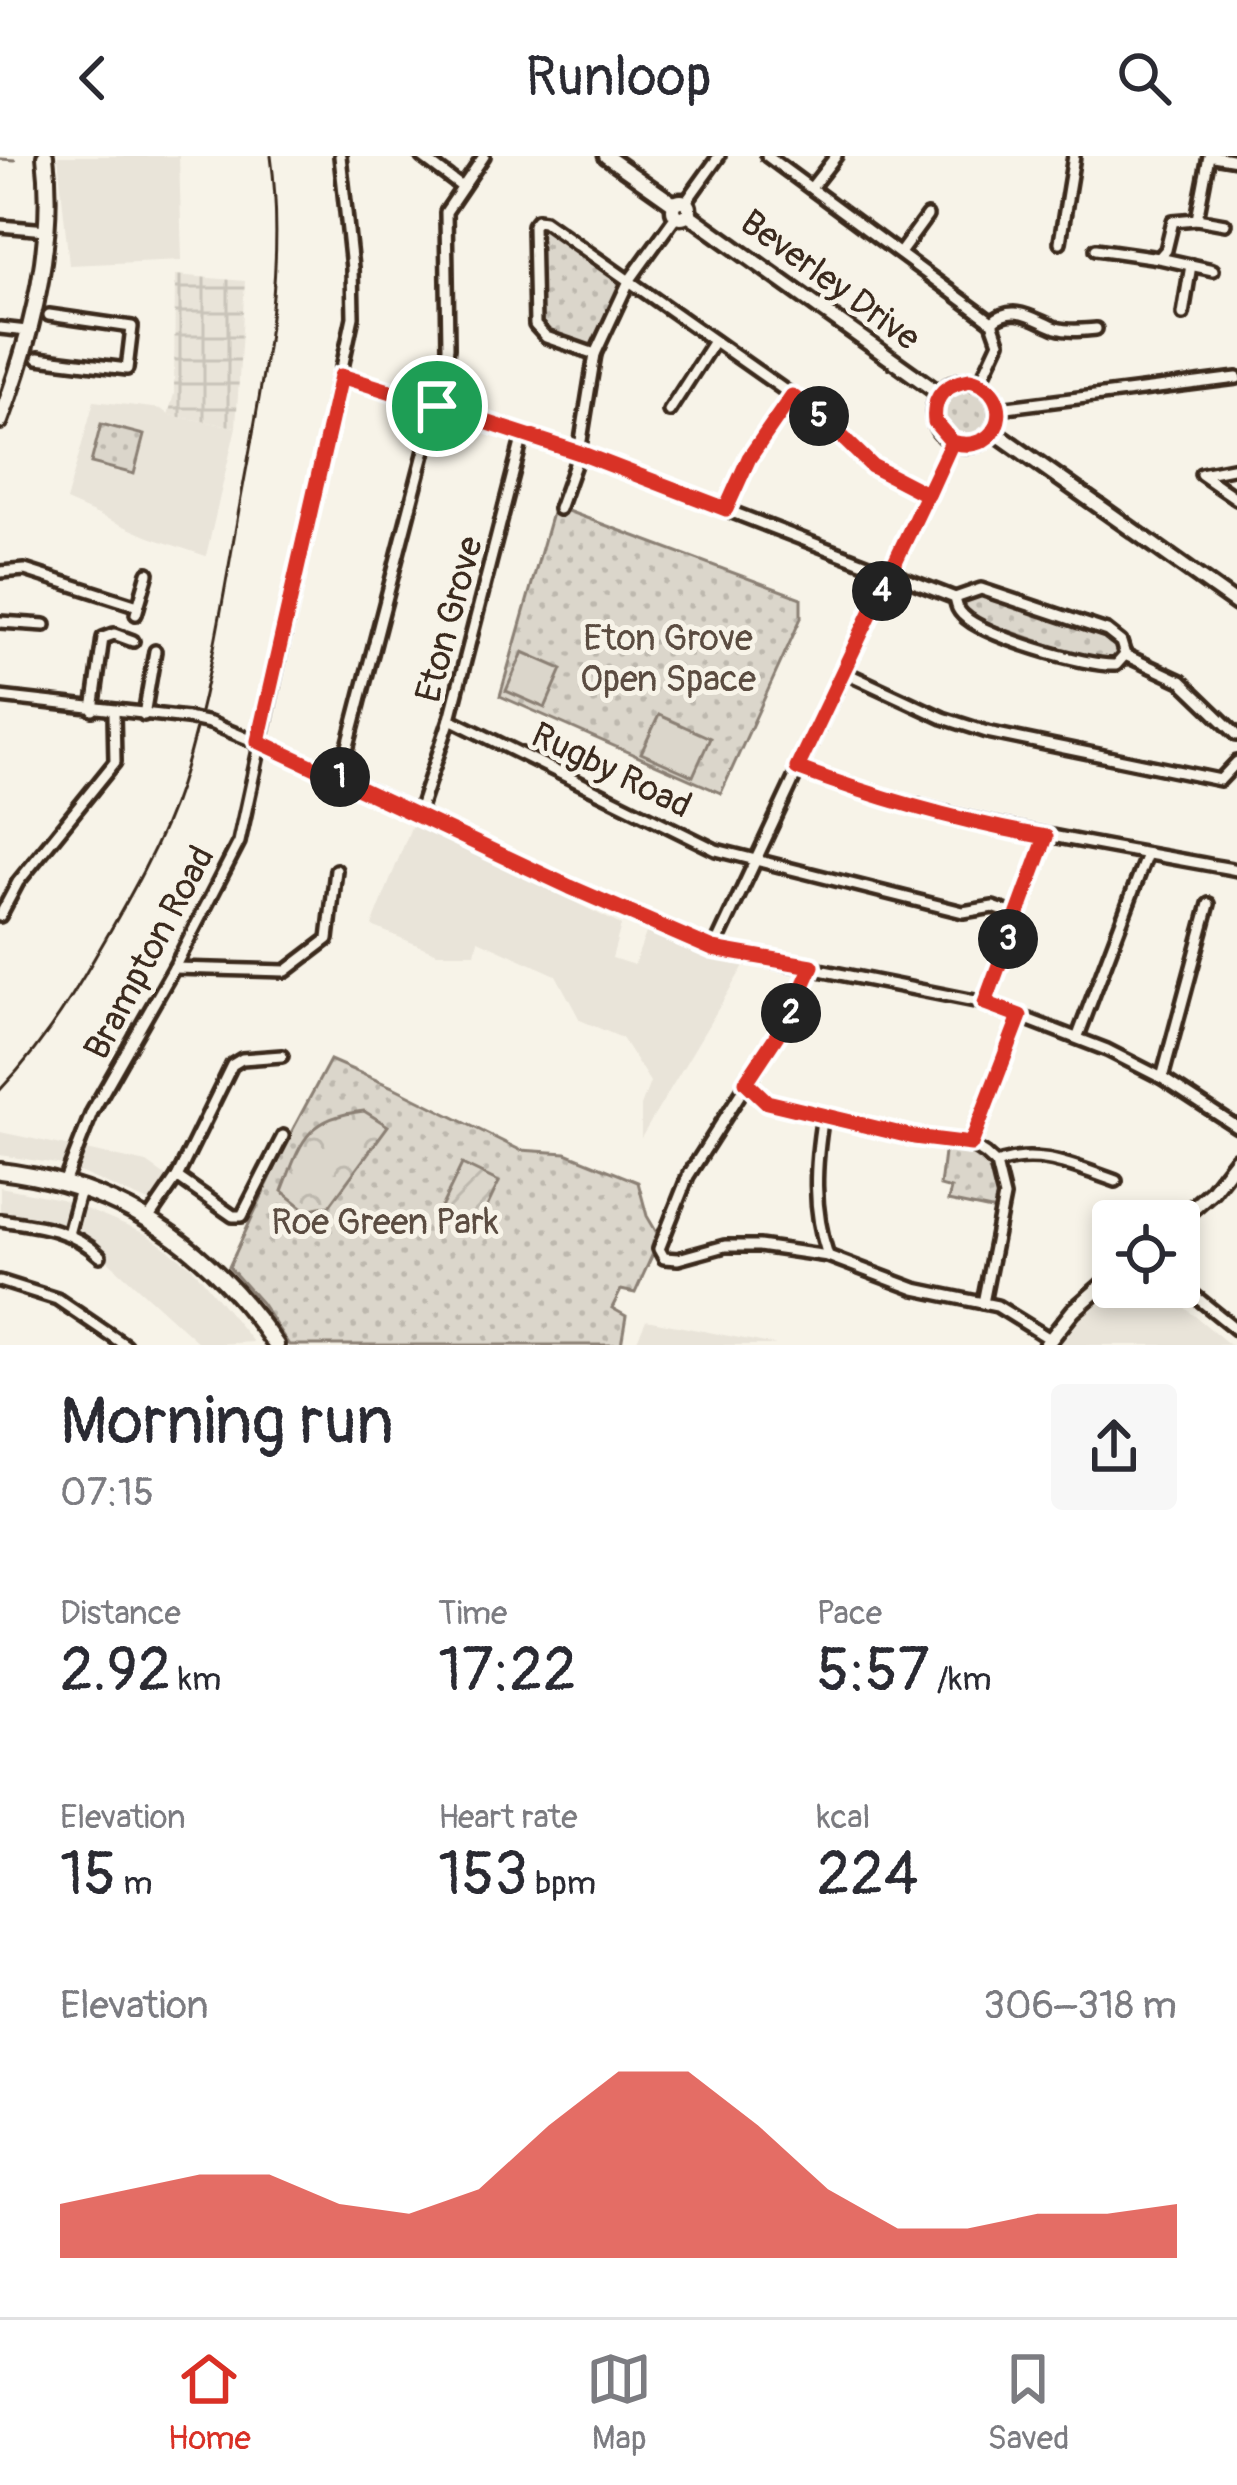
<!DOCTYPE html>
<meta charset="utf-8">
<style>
body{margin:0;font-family:Pangolin,sans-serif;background:#f7f7f7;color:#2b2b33;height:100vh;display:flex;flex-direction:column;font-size:45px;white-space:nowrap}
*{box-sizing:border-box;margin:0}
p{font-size:39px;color:#7c7c81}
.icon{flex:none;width:66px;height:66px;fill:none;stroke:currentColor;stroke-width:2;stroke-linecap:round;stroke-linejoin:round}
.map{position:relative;height:1189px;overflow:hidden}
.side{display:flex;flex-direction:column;background:#fff;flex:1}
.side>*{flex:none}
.fabs{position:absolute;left:1092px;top:1044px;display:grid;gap:24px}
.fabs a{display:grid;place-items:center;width:108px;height:108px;border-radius:12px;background:#fff;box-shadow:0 6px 18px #0003;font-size:60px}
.pin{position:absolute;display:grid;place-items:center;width:102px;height:102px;color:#fff;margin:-51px;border:6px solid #fff;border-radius:50%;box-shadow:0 3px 12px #0007}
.km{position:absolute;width:60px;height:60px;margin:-30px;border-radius:50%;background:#222;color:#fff;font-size:33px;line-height:60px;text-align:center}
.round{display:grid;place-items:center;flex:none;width:126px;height:126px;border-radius:12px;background:#f7f7f7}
.head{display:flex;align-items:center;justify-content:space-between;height:204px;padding:0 60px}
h1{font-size:66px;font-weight:600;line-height:90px}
.stats{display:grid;grid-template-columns:repeat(3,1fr);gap:18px;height:204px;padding:12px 60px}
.stats div{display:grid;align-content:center}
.stats b{font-size:60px;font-weight:600}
.stats small{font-size:33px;font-weight:400}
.stats p{font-size:33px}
.chart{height:336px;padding:24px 60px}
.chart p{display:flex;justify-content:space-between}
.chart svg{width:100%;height:216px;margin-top:12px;fill:#d93025;opacity:.7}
header{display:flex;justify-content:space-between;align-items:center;height:156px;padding:0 60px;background:#fff;font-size:54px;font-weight:600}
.tab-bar{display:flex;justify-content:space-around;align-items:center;height:168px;border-top:3px solid #e1e1e2;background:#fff;font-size:33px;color:#7c7c81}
.tab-bar a{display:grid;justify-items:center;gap:6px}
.tab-bar .current{color:#d93025}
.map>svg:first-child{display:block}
.built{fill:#e9e4d9}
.industrial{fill:url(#industrial-grid)}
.grass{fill:url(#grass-dots);stroke:#8b8074;stroke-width:3}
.forest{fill:url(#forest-crowns);stroke:#8b8074;stroke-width:3}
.garden{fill:url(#garden-furrows);stroke:#8b8074;stroke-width:3}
.pitch{fill:#dbd6cb;stroke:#8b8074;stroke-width:3}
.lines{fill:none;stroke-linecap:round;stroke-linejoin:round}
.stream{stroke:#84786c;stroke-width:3}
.street-casing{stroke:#3b2a1e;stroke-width:18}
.secondary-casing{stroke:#3b2a1e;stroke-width:21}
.primary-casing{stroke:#3b2a1e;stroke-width:22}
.street{stroke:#f7f3e8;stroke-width:9}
.secondary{stroke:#f7f3e8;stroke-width:12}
.primary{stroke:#f7f3e8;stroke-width:14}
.rail{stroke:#3b2a1e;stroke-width:3}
.street-bridge-casing{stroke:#3b2a1e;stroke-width:18;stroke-linecap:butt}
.street-bridge{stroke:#f7f3e8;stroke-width:9}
.route-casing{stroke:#fff;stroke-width:24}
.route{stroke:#d93025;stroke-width:15}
.labels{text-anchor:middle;stroke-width:10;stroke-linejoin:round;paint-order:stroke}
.street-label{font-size:36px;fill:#3b2a1e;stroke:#f7f3e8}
.park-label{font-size:36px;fill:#5b4c41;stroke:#f7f3e8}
</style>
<header><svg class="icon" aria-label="back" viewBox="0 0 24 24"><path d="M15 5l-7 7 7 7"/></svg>Runloop<svg class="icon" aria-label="search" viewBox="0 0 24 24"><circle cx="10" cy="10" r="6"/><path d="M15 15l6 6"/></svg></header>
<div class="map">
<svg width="1237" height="1189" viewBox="0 0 1237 1189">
<defs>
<pattern id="industrial-grid" width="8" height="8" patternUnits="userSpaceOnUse" patternTransform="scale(3)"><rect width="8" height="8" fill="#e9e4d9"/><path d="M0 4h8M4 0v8" fill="none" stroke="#c9c4ba"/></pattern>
<pattern id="grass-dots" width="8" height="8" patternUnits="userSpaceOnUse" patternTransform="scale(3)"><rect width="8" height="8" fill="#dbd6cb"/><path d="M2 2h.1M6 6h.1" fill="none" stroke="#bdb8ae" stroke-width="1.8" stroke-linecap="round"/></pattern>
<pattern id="forest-crowns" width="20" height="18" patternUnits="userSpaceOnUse" patternTransform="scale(3)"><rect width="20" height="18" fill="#dbd6cb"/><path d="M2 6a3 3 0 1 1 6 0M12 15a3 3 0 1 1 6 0" fill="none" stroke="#bdb8ae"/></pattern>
<pattern id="garden-furrows" width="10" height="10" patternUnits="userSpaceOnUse" patternTransform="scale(3)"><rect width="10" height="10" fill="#dbd6cb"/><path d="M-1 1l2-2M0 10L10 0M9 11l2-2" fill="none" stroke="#bdb8ae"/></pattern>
</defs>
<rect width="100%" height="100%" fill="#f7f3e8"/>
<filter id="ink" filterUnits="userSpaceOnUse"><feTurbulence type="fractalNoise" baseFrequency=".00833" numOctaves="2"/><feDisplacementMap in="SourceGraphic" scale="24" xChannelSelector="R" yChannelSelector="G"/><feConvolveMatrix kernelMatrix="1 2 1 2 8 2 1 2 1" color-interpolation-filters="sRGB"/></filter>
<g filter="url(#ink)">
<!-- built -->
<g class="built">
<polygon points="58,0 179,0 182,104 69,109"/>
<polygon points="94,245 161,253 169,259 236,271 206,400 149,381 66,345"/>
<polygon points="413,666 621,769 612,802 634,809 646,777 745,808 641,982 641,950 650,926 622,882 580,864 556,819 478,784 475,797 437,797 372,770"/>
<polygon points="0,976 147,1007 170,1023 153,1048 63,1009 0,999"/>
<polygon points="0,1031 61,1043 146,1078 192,1111 253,1186 201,1189 94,1092 63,1077 0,1062"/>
<polygon points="1126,1131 1160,1131 1230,1189 1055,1189 1089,1154"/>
<polygon points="646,1164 776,1189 635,1189"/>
</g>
<!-- industrial -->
<polygon class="industrial" points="175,119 245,125 236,271 168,259 174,238"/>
<!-- grass -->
<g class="grass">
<polygon points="543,68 623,128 590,193 548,179 539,170 536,75"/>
<circle cx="967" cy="255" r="27"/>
<polygon points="101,268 144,279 134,318 91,307"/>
<polygon points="554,350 801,442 801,462 721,637 500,540"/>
<polygon points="982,436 1106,478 1116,485 1118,499 1107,506 1089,503 970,461 964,454 965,442"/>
<polygon points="330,904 395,932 520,994 566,997 638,1026 647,1060 660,1082 635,1137 621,1134 612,1152 626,1160 621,1189 289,1189 261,1147 229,1111 293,973"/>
<path d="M945,989c37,4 60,27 51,66l-48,-10 3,-12 -11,-3z"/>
</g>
<!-- forest -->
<path class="forest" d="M364,955l24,15 -58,79 -24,5 -24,-19c19,-49 24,-74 82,-80z"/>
<!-- garden -->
<polygon class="garden" points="462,1008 499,1026 476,1074 439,1056"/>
<!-- pitch -->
<g class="pitch">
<polygon points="523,496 562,513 545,552 506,535"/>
<polygon points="659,559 710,582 693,620 641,597"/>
</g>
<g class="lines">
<!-- stream -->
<polyline class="stream" points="0,3 15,4"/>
<!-- street casing -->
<g class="street-casing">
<g id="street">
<polyline points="767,0 992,166 999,186 980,227"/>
<polyline points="1213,0 1237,4"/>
<polyline points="422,1 462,31"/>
<polyline points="811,32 836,0"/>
<polyline points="686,46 719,0"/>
<polyline points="1197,63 1225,68"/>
<polyline points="0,70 47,74"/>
<polyline points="1060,86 1074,0"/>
<polyline points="1096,93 1159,102 1166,94 1173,65 1197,63 1209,0"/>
<polyline points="900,97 927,60"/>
<polyline points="1159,102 1213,114"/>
<polyline points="1183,158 1191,109"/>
<path d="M992,166c22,-19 41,-3 64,6 13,4 27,2 40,1"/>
<polyline points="0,172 27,175"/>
<polyline points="595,198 546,181 535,169 533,69 537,64 544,65 814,255 872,310 928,339"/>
<polyline points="38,202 127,213 132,171 49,159"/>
<path d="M341,220l238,77 376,145c2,8 2,11 8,17 20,21 124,52 153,50l9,-10"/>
<polyline points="999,252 1237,222"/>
<polyline points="669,255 714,185"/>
<polyline points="1237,311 1201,318 1237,343"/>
<polyline points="559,353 579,297 595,198 629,125 676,60"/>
<polyline points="726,353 749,302 792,240"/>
<polyline points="0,416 25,414 138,450"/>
<polyline points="955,442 981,433 1107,475 1121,486 1125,499 1181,525 1237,579"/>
<polyline points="136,458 148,417"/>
<polyline points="0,466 45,469"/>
<polyline points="844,516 943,562 987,576 1220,624 1237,606"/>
<polyline points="0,541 187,562"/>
<polyline points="93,554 103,482 114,478 133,485"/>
<polyline points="144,559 155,495"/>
<polyline points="450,563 716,694 963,756 993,751 1016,759"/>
<polyline points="210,567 340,621 570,731 714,793 985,847 1107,894 1162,922 1237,971"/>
<path d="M798,612c142,54 291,74 439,102"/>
<polyline points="340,621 444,221 448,191 446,56 484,0"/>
<polyline points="418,658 450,563 523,279"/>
<polyline points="0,760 18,726 115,606 114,556"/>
<polyline points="714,793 952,286"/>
<polyline points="812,810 789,861 688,1020 659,1093 664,1102 678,1103 725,1090 759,1090 828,1100 915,1133 997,1150 1050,1183"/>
<polyline points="174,812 286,815 328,783 336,714"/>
<polyline points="985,847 1046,681"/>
<polyline points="1078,880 1147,698"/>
<polyline points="1162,922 1209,748"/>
<polyline points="746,926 767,947 913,981 966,986 985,998 996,1008 1004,1041 983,1147"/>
<path d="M823,959c-8,49 -11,93 5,141"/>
<polyline points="972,989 1020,860"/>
<path d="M996,1008c42,-16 79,3 120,17"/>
<polyline points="177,1021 233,1060 242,1060 283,980"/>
<polyline points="64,1027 92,956 174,812 239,686 353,161 352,112 340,0"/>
<polyline points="149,1062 177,1021 232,909 242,903 282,900"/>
<path d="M0,1064c37,5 73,9 100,36"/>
<polyline points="68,1078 80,1033"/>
<polyline points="0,1125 57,1143 125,1189"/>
<polyline points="1179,1127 1237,1174"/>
</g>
</g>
<!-- secondary casing -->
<g class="secondary-casing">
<g id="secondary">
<polyline points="606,0 674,48"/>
<circle cx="681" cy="53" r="8"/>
<polyline points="688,58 940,238"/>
<circle cx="966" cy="257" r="32"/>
<polyline points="993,275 1237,448"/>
<polyline points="1178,1065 1212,1035 1237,1003"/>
<polyline points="1046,1189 1073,1155 1113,1120"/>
</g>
</g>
<!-- primary casing -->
<g class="primary-casing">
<g id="primary">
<path d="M0,265c31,-82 56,-178 45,-265"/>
<path d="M0,1015c119,14 210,76 276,174"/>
</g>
</g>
<!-- street -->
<use href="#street" class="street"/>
<!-- secondary -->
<use href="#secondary" class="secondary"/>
<!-- primary -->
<use href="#primary" class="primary"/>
<!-- rail -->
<path class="rail" d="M0,934c38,-40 68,-85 95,-133 32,-55 65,-111 85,-172 31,-98 45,-202 64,-303 20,-108 42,-216 27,-326"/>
<!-- street-bridge casing -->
<g class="street-bridge-casing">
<polyline id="street-bridge" points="187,562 210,567"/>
</g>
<!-- street-bridge -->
<use href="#street-bridge" class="street-bridge"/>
</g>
</g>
<g class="lines" filter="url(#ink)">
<!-- route casing -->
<g class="route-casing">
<path id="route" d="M437,250l-96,-30 -83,365 312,146 143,62 99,17 -23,51 -43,65 21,20 147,35 57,7 49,-128 -35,-13 61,-166c-84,-15 -169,-39 -249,-69l155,-326 -17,-20c-3,-26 10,-38 35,-42 47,11 33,77 -18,62l-24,53 -56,-29 -37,-36 -43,-34 -43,62 -23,51 -146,-56 -143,-47"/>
</g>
<!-- route -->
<use href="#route" class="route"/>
</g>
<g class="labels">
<!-- street labels -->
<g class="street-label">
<text transform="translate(831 123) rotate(36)" y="13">Beverley Drive</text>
<text transform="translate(448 463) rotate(-75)" y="13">Eton Grove</text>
<text transform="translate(612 613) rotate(26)" y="13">Rugby Road</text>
<text transform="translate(148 796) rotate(-62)" y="13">Brampton Road</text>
</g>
<!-- park labels -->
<g class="park-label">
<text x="668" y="494">Eton Grove<tspan x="668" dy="41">Open Space</tspan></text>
<text x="385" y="1078">Roe Green Park</text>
</g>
</g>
</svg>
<div class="fabs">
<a><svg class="icon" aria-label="locate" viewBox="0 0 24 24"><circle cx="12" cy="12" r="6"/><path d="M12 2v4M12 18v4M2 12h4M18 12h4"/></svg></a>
</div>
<div class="pin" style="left:437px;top:250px;background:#1e9e55"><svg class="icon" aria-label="arrive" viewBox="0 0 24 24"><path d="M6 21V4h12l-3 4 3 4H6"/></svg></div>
<b class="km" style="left:340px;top:621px">1</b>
<b class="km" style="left:791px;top:857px">2</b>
<b class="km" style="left:1008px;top:783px">3</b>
<b class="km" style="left:882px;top:435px">4</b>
<b class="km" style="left:819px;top:260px">5</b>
</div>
<section class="side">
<div class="head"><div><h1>Morning run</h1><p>07:15</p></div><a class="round"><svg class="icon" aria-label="share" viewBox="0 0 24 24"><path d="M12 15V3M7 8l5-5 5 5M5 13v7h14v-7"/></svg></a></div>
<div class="stats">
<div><p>Distance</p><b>2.92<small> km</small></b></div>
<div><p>Time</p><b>17:22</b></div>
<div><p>Pace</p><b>5:57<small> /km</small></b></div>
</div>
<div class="stats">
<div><p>Elevation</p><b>15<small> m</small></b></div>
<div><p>Heart rate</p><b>153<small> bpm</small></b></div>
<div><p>kcal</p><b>224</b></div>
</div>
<div class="chart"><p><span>Elevation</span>306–318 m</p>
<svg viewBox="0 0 160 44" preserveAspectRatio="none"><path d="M0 44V33L10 30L20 27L30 27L40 33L50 35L60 30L70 17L80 6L90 6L100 17L110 30L120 38L130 38L140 35L150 35L160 33V44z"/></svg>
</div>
</section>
<nav class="tab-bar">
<a class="current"><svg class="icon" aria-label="home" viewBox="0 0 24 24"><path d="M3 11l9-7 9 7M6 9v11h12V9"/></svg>Home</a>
<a><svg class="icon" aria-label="map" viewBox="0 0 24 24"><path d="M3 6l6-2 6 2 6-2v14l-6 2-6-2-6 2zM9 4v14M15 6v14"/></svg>Map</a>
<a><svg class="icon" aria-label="saved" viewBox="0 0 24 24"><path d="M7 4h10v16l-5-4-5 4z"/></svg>Saved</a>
</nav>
